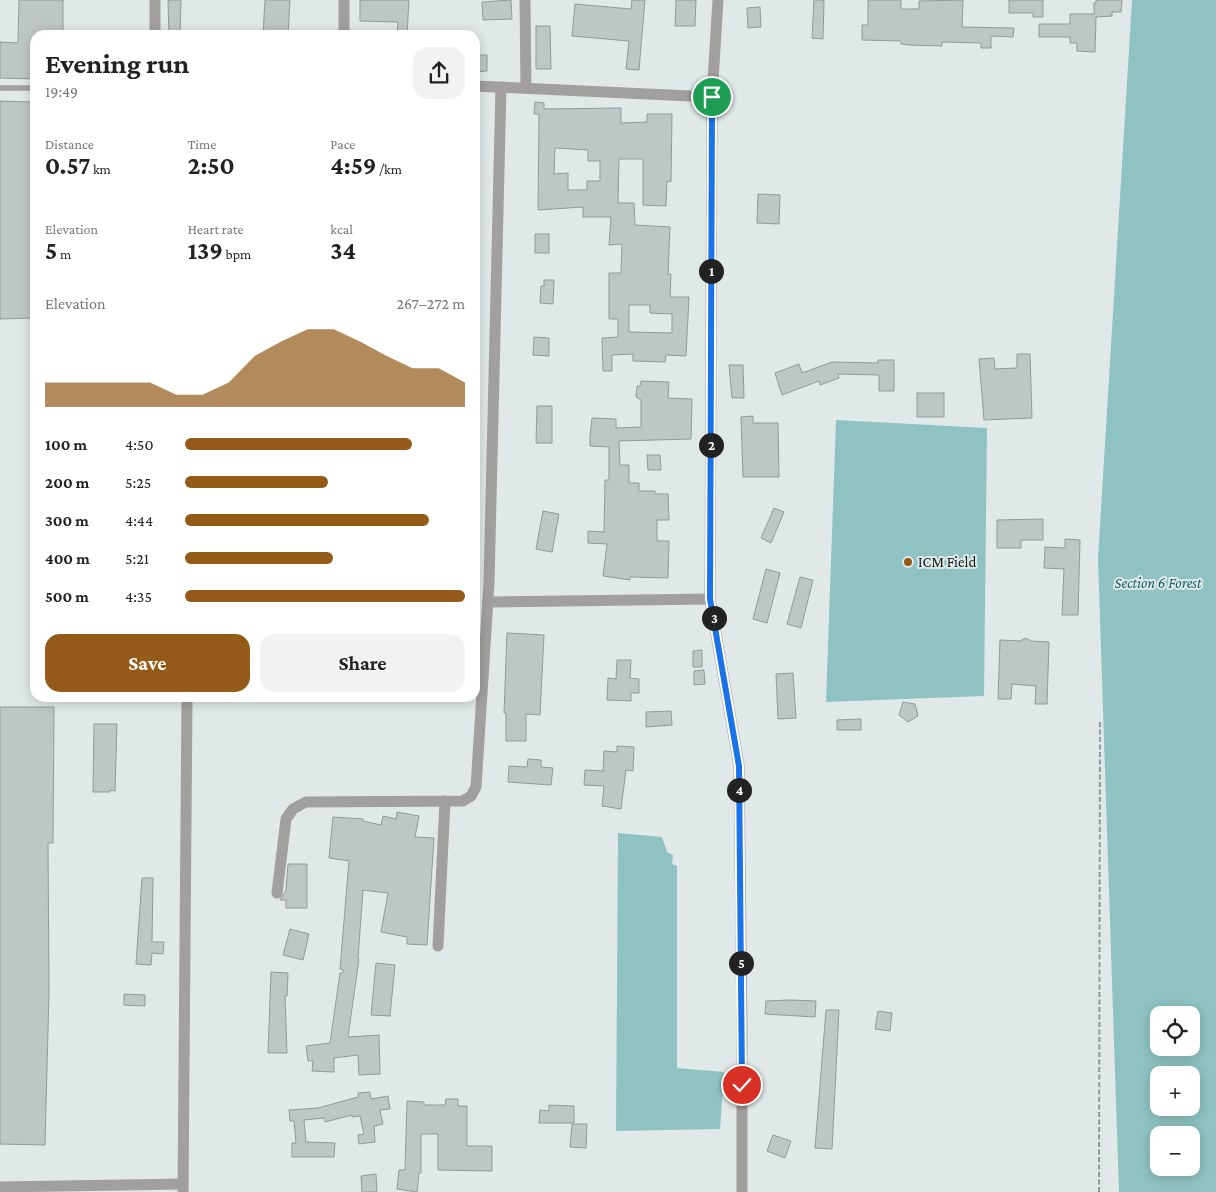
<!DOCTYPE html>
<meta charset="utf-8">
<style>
body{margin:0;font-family:"Crimson Pro",serif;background:#f2f2f2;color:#222;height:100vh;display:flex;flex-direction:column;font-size:19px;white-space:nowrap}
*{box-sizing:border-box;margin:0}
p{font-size:16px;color:#767676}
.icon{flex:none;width:28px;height:28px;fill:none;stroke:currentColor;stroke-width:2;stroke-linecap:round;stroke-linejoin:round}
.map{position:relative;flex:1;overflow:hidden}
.side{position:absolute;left:30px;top:30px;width:450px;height:672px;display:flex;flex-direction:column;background:#fff;border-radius:15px;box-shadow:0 2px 12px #0003}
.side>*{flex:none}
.controls{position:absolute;left:1150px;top:1006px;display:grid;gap:10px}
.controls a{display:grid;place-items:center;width:50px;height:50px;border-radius:10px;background:#fff;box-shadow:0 2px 12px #0003;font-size:25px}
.pin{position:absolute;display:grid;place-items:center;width:42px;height:42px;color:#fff;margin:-21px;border:2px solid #fff;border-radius:50%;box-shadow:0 1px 5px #0007}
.km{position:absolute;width:25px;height:25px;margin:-12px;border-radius:50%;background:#222;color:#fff;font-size:14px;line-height:25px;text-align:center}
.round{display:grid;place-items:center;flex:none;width:52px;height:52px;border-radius:15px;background:#f2f2f2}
.head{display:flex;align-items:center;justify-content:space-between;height:85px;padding:0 15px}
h1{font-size:28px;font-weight:700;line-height:38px}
.stats{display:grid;grid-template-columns:repeat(3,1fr);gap:8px;height:85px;padding:5px 15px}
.stats div{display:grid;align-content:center}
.stats b{font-size:25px;font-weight:700}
.stats small{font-size:14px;font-weight:400}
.stats p{font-size:14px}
.chart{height:140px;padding:10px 15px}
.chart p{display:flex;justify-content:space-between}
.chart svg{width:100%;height:90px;margin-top:5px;fill:#945a17;opacity:.7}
.cta{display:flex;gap:10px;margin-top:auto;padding:10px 15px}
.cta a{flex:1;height:58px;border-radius:15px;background:#945a17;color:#fff;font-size:20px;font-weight:700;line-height:58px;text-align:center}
.cta a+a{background:#f2f2f2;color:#222}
ul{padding:0 15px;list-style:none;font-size:16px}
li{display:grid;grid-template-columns:80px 60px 1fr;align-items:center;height:38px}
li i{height:12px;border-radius:6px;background:#945a17}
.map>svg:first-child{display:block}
.green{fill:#8fc3c3;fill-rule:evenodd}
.building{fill:#bfc7c6;stroke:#929999;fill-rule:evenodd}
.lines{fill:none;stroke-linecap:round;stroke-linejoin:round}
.path{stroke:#929898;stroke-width:2;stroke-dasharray:5 2.5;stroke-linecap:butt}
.lane{stroke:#a2a09e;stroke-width:5.5}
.street{stroke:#a2a09e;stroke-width:11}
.route-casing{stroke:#fff;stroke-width:10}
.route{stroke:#1a73e8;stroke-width:6}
.poi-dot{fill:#945a17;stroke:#e0e8e8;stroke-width:2}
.labels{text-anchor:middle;stroke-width:4;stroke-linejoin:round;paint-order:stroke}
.poi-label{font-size:15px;fill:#151818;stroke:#e0e8e8;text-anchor:start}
.park-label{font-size:15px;font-style:italic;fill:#156363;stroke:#e0e8e8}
</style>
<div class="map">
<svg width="1216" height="1192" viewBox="0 0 1216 1192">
<rect width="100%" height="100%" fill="#e0e8e8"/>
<!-- green -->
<g class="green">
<path d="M1132,0h84v1192h-97l-21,-633zM1159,1015h32v33h-32zM1159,1075h32v33h-32zM1159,1135h32v33h-32z"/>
<polygon points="836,420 987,428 984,696 826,702"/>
<polygon points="618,833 662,837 667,852 673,855 672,864 677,866 677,1068 724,1072 720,1129 616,1131"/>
</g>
<!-- building -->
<g class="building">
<polygon points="19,0 63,0 63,35 35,35 35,79 0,78 0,42 18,43"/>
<polygon points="168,0 181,0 180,35 169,35"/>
<polygon points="265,0 290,0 288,35 263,35"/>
<polygon points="360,0 409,0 407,35 397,35 398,22 360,21"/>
<polygon points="511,0 512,19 483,20 482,2"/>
<polygon points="632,0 645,0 639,70 626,69 629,41 572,36 575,4 631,9"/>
<polygon points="676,0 696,0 695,26 675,26"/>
<polygon points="814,0 824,0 823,39 812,38"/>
<polygon points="868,0 901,0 901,9 919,9 919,1 963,0 962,27 1014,28 1013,37 991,36 991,48 981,48 981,43 942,42 942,46 909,45 901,44 901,41 862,40 862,25 868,25"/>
<polygon points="1009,0 1043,0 1043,17 1033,17 1033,13 1009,13"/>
<polygon points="1096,0 1122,0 1121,12 1112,12 1112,16 1096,17 1095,52 1077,51 1077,43 1070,43 1070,37 1039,37 1039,24 1070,24 1070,14 1094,14 1094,3 1096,3"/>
<polygon points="760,7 761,27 748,28 747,8"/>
<polygon points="536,26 550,26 551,69 536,69"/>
<polygon points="475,55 487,55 487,71 475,72"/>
<polygon points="0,101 35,102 35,318 0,319"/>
<path d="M535,102l9,1v6l77,-1v15l26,-1v-8h25l-1,68 -4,-1 -1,25 -23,-1v-46h-24l-1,44h16l1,22 35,2 -2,47h3l-1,23h19l-3,59 -20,-1 -1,7 -32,-1v-7l-21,1v16h-9l-1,-33 16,-1v-18h-9v-46h12l1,-29 -13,1 2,-28h-28v-10l-45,3 1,-96h-5zM555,148l33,2v11h12v20h-13v9h-19v-17l-14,1zM629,305h21v8l22,1v19l-43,-1z"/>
<polygon points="758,194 780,195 779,224 757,223"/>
<rect x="535" y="234" width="14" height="19"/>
<polygon points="544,280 554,280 553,304 540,303 541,286 544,286"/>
<polygon points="534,337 549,338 549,356 533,355"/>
<polygon points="1017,354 1030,354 1032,418 984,420 979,359 994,358 995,369 1017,368"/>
<polygon points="878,360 894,360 894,391 879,391 879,375 838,374 839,378 820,385 819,381 782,395 775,373 799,364 802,373 832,362 878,363"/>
<polygon points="729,365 743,365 744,398 732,398"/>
<polygon points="641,381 669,382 668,398 692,399 691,439 619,441 620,465 629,465 629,483 639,483 639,491 655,491 655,494 668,494 669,520 657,520 657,541 669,541 668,578 630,577 630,580 603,576 607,544 588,543 588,531 604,532 605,480 609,480 609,447 590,446 590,436 592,418 616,419 616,428 641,427 641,400 636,397 637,386 640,386"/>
<rect x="917" y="393" width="27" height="24"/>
<polygon points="537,406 552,406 552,443 536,443"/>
<polygon points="753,416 753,423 778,423 779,477 743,477 741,417"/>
<polygon points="647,455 660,455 661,470 648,470"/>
<polygon points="774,508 784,512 771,543 761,538"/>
<polygon points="543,511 559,514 552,552 536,549"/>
<polygon points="1043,519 1043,540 1021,540 1021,548 997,548 997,520"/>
<polygon points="1065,539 1080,540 1078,615 1062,615 1064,569 1044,568 1045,547 1065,548"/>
<polygon points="766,569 780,573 767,623 753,619"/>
<polygon points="800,577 813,580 801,628 787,624"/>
<polygon points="507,633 544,635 540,715 526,714 526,741 506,741 506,713 504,713"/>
<polygon points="1026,638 1031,641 1049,642 1047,704 1035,704 1036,686 1012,684 1011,699 998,699 1000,640 1020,641"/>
<polygon points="702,650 702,667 693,667 693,651"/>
<polygon points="617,660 631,660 630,678 639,679 639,693 631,693 631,701 607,700 608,678 616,679"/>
<polygon points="704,670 705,684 694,685 694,671"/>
<polygon points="793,673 796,718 778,719 776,674"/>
<polygon points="903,702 915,704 918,716 908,722 899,715"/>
<polygon points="0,707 54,707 53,843 48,843 49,992 45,1145 0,1144"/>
<polygon points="671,711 672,725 646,727 646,712"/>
<polygon points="861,719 861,730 837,730 837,720"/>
<polygon points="94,724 117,724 115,791 110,790 110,792 93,792"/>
<polygon points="617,746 634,747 633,771 626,770 621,809 602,806 604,786 584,785 585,770 603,771 604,751 617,752"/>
<polygon points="528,759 541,760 541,767 553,768 551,785 508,782 509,766 527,767"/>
<polygon points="397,812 419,816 415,837 434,838 427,945 407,944 407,937 381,932 388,893 363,890 358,958 359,959 348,1037 379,1035 380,1074 359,1075 358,1055 334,1058 334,1072 312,1071 313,1061 308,1061 306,1046 330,1043 340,973 343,973 343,970 340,969 349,861 329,858 333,817 363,819 363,821 381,825 383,816 396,819"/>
<polygon points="288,864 307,864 307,908 286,908 286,900 280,900 286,890"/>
<polygon points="142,878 153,878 152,942 164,942 163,954 152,953 151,965 136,964"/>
<polygon points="290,929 309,934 303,960 283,955"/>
<polygon points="376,963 395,965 390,1016 371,1015"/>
<polygon points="271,972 288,973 287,996 285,996 287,1053 268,1053"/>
<polygon points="124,994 145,995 145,1006 124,1005"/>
<polygon points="789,1000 816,1001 815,1017 765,1014 766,1001"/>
<polygon points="826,1010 839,1010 832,1149 815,1148"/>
<polygon points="878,1011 892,1013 890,1031 875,1029"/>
<polygon points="370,1092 371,1099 388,1096 390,1109 380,1110 383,1124 374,1126 375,1142 359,1144 358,1135 364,1134 360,1116 352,1117 352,1115 325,1122 324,1118 304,1120 306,1142 335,1143 334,1157 292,1157 292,1143 296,1143 294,1121 290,1121 289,1110 318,1108 358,1097 358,1093"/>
<polygon points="446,1099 458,1099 458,1106 467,1106 467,1146 492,1146 492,1171 438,1170 438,1134 421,1134 421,1173 419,1173 417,1192 397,1189 399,1170 405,1170 407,1101 424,1102 424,1105 445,1105"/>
<polygon points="549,1105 574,1106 574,1123 539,1123 540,1110 549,1111"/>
<polygon points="572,1124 587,1124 586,1148 570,1147"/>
<polygon points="773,1135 791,1141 785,1158 767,1151"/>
<polygon points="376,1174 377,1192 362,1192 361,1176"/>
</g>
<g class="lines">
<!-- path -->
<polyline class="path" points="1099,1192 1100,720"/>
<!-- lane -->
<polyline class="lane" points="0,88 35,88"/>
<!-- street -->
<g class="street">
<polyline points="155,0 155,35"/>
<polyline points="344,0 344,35"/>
<polyline points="525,0 526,88"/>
<polyline points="718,0 712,97 710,599 739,766 742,1032 742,1192"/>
<polyline points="475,86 712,97"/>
<polyline points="488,602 710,599"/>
<polyline points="277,893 286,819 293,809 306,802 463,801 471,796 476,787 489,583 501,87"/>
<polyline points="438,946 445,801"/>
<polyline points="0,1187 183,1184"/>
<polyline points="183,1192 187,698"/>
</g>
</g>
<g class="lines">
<!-- route casing -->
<g class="route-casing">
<polyline id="route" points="712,97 710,599 739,766 742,1085"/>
</g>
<!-- route -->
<use href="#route" class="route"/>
</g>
<!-- markers -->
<circle class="poi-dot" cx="908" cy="562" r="5"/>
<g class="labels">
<!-- poi labels -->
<g class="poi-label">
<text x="918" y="567">ICM Field</text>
</g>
<!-- park labels -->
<g class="park-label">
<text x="1158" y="588">Section 6 Forest</text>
</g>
</g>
</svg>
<div class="controls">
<a><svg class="icon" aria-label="locate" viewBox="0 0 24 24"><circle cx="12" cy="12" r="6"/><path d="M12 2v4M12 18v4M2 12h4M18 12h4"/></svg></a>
<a>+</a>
<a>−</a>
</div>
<div class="pin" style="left:712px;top:97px;background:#1e9e55"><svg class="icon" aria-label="arrive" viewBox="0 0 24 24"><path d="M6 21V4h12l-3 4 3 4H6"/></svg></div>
<div class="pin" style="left:742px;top:1085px;background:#d93025"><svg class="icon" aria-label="check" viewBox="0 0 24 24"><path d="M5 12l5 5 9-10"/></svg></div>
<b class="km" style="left:711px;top:271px">1</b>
<b class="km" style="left:711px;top:445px">2</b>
<b class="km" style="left:714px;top:618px">3</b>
<b class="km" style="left:739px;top:790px">4</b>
<b class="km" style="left:741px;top:963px">5</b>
<section class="side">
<div class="head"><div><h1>Evening run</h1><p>19:49</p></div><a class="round"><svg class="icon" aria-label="share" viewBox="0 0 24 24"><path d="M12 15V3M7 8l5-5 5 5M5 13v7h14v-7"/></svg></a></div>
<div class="stats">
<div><p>Distance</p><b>0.57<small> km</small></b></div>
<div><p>Time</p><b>2:50</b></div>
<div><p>Pace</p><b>4:59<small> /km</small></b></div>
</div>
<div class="stats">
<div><p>Elevation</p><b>5<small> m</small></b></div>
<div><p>Heart rate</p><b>139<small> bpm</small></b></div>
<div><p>kcal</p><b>34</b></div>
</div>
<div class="chart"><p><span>Elevation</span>267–272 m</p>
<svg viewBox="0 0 160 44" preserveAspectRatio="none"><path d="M0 44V32L10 32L20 32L30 32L40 32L50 38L60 38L70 32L80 19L90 12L100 6L110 6L120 12L130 19L140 25L150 25L160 32V44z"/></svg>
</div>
<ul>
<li><b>100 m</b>4:50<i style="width:81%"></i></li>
<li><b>200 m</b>5:25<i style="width:51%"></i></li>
<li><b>300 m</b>4:44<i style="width:87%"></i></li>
<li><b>400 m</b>5:21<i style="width:53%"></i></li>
<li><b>500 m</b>4:35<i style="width:100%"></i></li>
</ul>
<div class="cta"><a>Save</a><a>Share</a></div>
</section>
</div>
